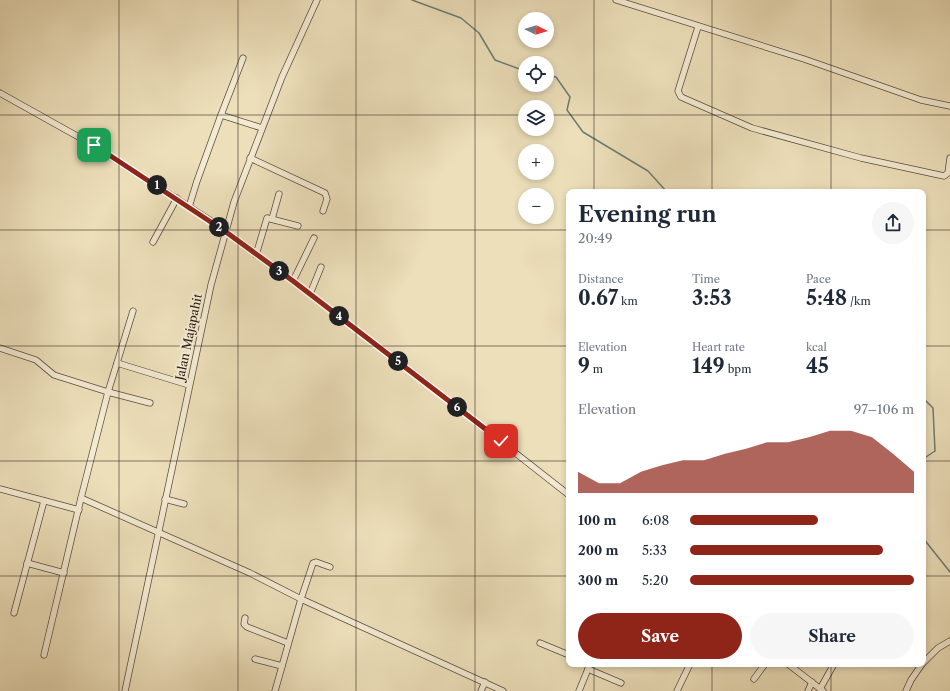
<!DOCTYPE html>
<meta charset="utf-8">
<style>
body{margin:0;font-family:"Libre Caslon Text",serif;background:#f6f6f7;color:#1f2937;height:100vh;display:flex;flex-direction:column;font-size:15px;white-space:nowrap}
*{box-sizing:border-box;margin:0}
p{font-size:13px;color:#747a83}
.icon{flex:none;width:22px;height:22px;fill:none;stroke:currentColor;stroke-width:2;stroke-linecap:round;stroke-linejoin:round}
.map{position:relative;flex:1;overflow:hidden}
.side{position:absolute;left:566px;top:189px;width:360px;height:478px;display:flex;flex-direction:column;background:#fff;border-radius:8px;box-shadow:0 2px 6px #0003}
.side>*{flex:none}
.needle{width:26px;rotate:95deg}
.tools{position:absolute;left:518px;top:12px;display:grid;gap:8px}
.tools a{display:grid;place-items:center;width:36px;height:36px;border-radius:50%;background:#fff;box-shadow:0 2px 6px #0003;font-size:20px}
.pin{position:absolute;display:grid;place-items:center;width:34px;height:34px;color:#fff;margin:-17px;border-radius:8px;box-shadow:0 2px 6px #0006}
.km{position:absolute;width:20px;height:20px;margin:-10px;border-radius:50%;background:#222;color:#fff;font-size:11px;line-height:20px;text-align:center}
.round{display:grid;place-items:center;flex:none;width:42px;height:42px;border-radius:21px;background:#f6f6f7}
.head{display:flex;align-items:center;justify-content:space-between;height:68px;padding:0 12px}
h1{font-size:22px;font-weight:800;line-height:30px}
.figures{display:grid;grid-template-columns:repeat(3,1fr);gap:6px;height:68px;padding:4px 12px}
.figures div{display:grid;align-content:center}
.figures b{font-size:20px;font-weight:800}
.figures small{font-size:11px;font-weight:400}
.figures p{font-size:11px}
.chart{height:112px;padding:8px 12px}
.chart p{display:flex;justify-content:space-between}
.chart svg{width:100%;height:72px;margin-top:4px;fill:#8f2418;opacity:.7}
.button{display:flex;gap:8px;margin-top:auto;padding:8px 12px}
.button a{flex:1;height:46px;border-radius:24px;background:#8f2418;color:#fff;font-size:16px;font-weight:800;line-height:46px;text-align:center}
.button a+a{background:#f6f6f7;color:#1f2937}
ul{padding:0 12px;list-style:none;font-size:13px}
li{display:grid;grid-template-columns:64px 48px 1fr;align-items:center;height:30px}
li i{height:10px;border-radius:5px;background:#8f2418}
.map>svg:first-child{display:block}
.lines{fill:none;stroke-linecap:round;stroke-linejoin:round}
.stream{stroke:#6c7c74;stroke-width:1.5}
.minor-casing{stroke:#5a4d3d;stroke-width:7}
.minor{stroke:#f3ead2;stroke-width:5.5}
.route-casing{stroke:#fff;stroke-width:8}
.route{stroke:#8f2418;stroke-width:5}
.grid{fill:none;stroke:#291c13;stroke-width:1;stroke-opacity:0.55}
.labels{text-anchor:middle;stroke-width:4;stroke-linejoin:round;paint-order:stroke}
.street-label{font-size:12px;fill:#291c13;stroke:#f3ead2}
</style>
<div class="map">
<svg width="950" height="691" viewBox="0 0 950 691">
<rect width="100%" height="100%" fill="#ecdfba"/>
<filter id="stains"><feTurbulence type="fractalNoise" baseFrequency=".005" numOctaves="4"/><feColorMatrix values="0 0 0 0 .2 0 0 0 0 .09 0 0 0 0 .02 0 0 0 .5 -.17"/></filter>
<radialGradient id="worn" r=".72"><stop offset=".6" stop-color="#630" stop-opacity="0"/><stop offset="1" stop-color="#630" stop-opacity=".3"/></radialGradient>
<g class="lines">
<!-- stream -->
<g class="stream">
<polyline points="412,0 461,18 479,33 495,60 525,71"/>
<polyline points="547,76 556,77 570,97 567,110 583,132 648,171 667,192"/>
<polyline points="923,398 933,408 935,451 923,459"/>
<polyline points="923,538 950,572"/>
</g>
<!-- minor casing -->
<g class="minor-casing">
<g id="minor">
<polyline points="616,0 804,59 921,100 950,106"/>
<polyline points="698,27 678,91 681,97 752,128 861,158 944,176 948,173 950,158"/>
<polyline points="0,93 93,145 211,221 293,281 425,382 569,495"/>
<polyline points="221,115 243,58"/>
<polyline points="250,158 325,193 327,199 323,211"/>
<polyline points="189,207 197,181 221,115 262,128"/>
<polyline points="272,219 279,194"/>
<polyline points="153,242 177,198"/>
<polyline points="256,255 267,218 298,226"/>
<polyline points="293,281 314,238"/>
<polyline points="310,294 321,267"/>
<polyline points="133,311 108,392 150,403"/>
<polyline points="0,348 36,360 54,375 108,392 81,498 250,573 301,599 275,691"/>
<polyline points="117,363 189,385"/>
<polyline points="0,489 79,510"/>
<polyline points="165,499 184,504"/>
<polyline points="27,563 64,573"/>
<polyline points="330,567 316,562 313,563 301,599 503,691"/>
<polyline points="14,613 44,501"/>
<polyline points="245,618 244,624 247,627 288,643"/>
<polyline points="540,643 569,655"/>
<polyline points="44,655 81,498"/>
<polyline points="255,659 282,666"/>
<polyline points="923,663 938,648 950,641"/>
<polyline points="788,664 823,691"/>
<polyline points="588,669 621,683"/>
<polyline points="754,679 765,664"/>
<polyline points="820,689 834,664"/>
<polyline points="125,691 211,285 234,202 282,77 317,0"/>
<polyline points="481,691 485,682"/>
<polyline points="579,691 590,664"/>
<polyline points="677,691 690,664"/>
<polyline points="808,691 812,682"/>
<polyline points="906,691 911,680 922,664"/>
</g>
</g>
<!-- minor -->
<use href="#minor" class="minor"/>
</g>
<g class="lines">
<!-- route casing -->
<g class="route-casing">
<polyline id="route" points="94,145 226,232 293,281 501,441"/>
</g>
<!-- route -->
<use href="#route" class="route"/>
</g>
<!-- grid -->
<path class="grid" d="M119,0v691M238,0v691M356,0v691M475,0v691M594,0v192M712,0v192M831,0v192M0,115h525M547,115h403M0,230h569M923,230h27M0,346h569M923,346h27M0,461h569M923,461h27M0,576h569M923,576h27M594,664v27M712,664v27M831,664v27"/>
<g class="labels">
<!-- street labels -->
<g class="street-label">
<text transform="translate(189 337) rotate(-78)" y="4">Jalan Majapahit</text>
</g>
</g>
<rect width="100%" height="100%" filter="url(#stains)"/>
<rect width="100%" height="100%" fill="url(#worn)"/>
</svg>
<div class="tools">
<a><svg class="needle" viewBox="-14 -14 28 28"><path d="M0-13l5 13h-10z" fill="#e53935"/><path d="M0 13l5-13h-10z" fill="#747a83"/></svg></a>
<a><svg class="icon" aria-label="locate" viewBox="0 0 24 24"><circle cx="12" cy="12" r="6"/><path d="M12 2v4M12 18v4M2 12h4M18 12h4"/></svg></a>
<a><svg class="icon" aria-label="layers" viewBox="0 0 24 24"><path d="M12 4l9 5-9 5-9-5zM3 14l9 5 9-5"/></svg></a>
<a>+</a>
<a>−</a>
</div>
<div class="pin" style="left:94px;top:145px;background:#1e9e55"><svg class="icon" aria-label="arrive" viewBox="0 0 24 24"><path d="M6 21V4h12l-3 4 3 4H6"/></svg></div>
<div class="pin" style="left:501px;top:441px;background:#d93025"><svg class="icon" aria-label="check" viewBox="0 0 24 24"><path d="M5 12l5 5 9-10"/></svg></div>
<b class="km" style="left:157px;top:185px">1</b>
<b class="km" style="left:219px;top:227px">2</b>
<b class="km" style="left:279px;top:271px">3</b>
<b class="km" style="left:339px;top:316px">4</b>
<b class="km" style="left:398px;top:361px">5</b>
<b class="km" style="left:457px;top:407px">6</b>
<section class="side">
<div class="head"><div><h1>Evening run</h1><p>20:49</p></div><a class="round"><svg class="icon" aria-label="share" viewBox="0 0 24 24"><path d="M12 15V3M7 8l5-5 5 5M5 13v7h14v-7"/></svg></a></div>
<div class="figures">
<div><p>Distance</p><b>0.67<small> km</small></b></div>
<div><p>Time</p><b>3:53</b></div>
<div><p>Pace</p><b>5:48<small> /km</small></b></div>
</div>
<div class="figures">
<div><p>Elevation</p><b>9<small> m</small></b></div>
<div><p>Heart rate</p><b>149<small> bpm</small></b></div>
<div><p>kcal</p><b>45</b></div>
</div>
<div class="chart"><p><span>Elevation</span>97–106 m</p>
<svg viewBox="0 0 160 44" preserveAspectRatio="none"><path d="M0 44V31L10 38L20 38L30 31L40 27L50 24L60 24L70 20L80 17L90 13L100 13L110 10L120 6L130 6L140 10L150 20L160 31V44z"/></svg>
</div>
<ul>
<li><b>100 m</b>6:08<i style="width:57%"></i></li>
<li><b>200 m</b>5:33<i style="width:86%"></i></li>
<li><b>300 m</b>5:20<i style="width:100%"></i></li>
</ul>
<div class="button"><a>Save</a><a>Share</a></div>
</section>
</div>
